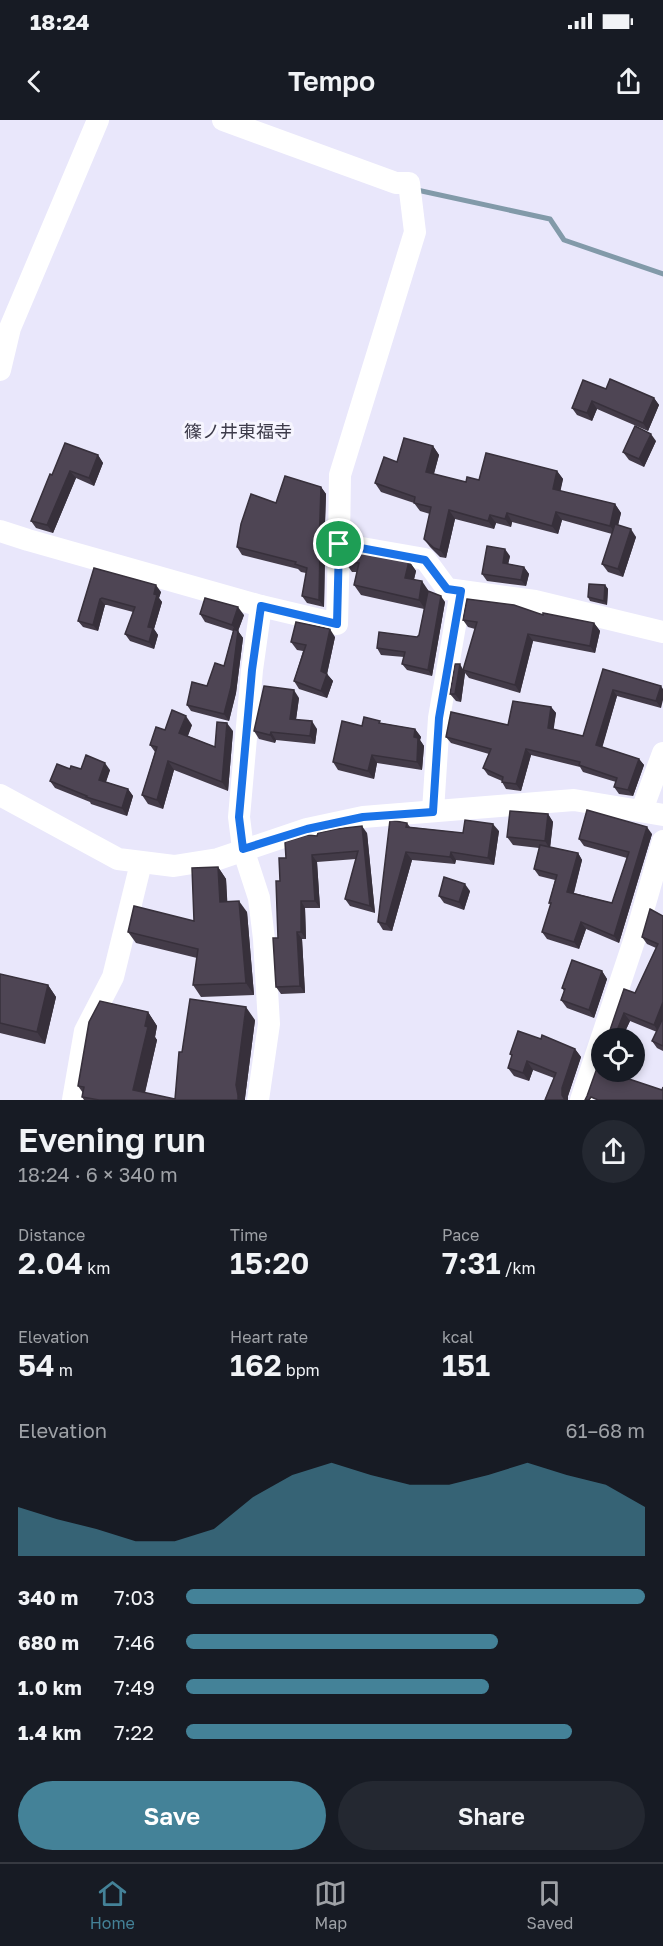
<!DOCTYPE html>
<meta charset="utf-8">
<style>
body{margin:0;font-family:"Golos Text","Noto Sans JP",sans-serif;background:#242831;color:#f1f3f6;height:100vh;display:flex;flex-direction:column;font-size:22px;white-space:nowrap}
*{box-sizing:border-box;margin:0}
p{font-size:20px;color:#9ea1a6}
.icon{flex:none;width:33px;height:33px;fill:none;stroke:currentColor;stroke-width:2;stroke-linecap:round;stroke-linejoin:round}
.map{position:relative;height:980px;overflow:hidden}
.side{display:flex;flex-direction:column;background:#171b24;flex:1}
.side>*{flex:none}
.controls{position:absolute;left:591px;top:908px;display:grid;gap:12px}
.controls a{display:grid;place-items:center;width:54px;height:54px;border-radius:50%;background:#171b24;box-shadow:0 3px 9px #0003;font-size:30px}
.pin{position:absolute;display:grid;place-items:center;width:51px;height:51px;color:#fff;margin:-26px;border:3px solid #fff;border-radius:50%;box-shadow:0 2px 6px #0007}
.round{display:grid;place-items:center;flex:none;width:63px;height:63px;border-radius:32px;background:#242831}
.summary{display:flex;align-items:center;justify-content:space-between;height:102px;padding:0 18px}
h1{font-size:33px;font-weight:600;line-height:45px}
.figures{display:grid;grid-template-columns:repeat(3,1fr);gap:9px;height:102px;padding:6px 18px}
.figures div{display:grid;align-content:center}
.figures b{font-size:30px;font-weight:600}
.figures small{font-size:16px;font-weight:400}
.figures p{font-size:16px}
.chart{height:168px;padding:12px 18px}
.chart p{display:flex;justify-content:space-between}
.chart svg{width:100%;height:108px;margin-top:6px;fill:#448298;opacity:.7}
.primary-button{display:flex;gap:12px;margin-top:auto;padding:12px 18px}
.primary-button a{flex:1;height:69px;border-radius:36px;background:#448298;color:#fff;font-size:24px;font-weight:600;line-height:69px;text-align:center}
.primary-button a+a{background:#242831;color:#f1f3f6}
ul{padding:0 18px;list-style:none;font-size:20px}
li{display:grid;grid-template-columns:96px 72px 1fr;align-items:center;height:45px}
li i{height:15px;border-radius:8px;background:#448298}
.status{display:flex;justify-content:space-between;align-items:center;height:42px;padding:0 30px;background:#171b24;direction:ltr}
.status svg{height:16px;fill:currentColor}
header{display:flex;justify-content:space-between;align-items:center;height:78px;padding:0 18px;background:#171b24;font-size:27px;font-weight:600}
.tab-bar{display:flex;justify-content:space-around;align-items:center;height:84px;border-top:2px solid #363941;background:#171b24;font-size:16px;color:#9ea1a6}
.tab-bar a{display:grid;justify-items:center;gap:3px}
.tab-bar .on{color:#448298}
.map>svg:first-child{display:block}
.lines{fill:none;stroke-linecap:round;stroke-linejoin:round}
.stream{stroke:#829aa9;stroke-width:5}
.minor{stroke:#fff;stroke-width:22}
.wall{fill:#433b48}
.shaded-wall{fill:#37303b}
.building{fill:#4e4554;stroke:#37303b;stroke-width:1.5}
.route-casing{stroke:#fff;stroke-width:12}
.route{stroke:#1a73e8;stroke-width:8}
.labels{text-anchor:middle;stroke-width:6;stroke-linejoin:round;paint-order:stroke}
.quarter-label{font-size:18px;fill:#3d3b4a;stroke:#f6f5fe}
</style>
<div class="status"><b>18:24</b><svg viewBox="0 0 49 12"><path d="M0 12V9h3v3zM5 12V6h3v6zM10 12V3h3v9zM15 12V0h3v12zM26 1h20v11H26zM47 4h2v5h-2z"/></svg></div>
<header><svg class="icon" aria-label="back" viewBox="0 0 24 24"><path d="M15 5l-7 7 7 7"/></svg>Tempo<svg class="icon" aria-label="share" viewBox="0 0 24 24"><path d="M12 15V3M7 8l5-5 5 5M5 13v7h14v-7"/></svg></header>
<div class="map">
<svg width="663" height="980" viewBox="0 0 663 980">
<rect width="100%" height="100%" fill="#e9e7fb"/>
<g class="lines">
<!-- stream -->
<polyline class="stream" points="417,70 550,99 564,120 663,154"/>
<!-- minor -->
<g class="minor">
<polyline points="223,0 396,63 409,63 415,112 340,355 339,424"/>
<polyline points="0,250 10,208 98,0"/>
<polyline points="0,411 28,420 261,486 252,550 239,697 243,729 259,778 264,819 269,904 258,980"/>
<polyline points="261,486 337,504 339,424 425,439 447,469 535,481 663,512"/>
<polyline points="0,675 118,739 174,746 218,739 307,709 363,697 574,680 663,695"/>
<polyline points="642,690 663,633"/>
<polyline points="433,691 439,598 461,471"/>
<polyline points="73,980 85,911 113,857 141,743"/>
<polyline points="581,980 636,815 663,721"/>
</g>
</g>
<!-- wall -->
<g class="wall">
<polygon points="606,269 654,278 659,285 648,311 597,289 592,301 577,295 572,288"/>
<polygon points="656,321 644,347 629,340 623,332"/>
<polygon points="433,326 439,335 434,354 466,362 557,351 563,359 560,371 615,384 621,393 618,405 636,417 623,457 608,452 602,444 612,414 562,400 558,414 512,402 511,407 496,403 494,409 455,399 446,438 440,437 430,427 424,419 430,394 420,391 414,383 381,372 375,363 397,342"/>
<polygon points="98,335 103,343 94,366 76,358 53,413 36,408 31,401 52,355"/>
<polygon points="321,367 326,374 324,432 325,434 324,487 307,483 302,476 306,453 301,452 298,449 242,435 237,427 276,383"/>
<polygon points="510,436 508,444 524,447 529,454 526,466 487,461 482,454"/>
<polygon points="409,441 416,451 414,459 428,470 428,471 445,482 432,556 407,550 402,544 404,537 381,535 377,528 417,517 419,515 424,489 361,475 354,465 357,452 352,452 345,442"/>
<polygon points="94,448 161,472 159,478 162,482 154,509 158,515 154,529 130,521 125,514 133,492 107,485 105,485 98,511 83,507 78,501"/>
<polygon points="605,465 608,469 607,485 590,481 588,477"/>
<polygon points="200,494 244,495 238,511 243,518 236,573 229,601 191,591 187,585 207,566 224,546 233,511 205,502"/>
<polygon points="543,495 594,503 600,511 595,533 533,521 520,573 469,558 465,553 461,582 456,581 450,574 464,549 475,509 468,507 463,500"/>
<polygon points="335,517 327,554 333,561 327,578 299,569 294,561 303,531 297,530 291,522"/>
<polygon points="603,549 661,566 661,588 617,576 602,627 639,639 644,645 633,676 619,674 614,667 616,662 583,652 580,647 531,635 521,671 506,669 502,662 502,661 488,655 483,648 489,634 451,623 446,617 508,605 551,587 556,593 553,609 583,616"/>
<polygon points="299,578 296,600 317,609 315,624 276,620 275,623 259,619 254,611"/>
<polygon points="381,603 415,609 421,617 420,620 424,626 422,650 377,643 374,659 338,650 333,642 362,606"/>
<polygon points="192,605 188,616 215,627 233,611 228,671 174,650 163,689 148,684 142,675 155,632 150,625 165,610"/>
<polygon points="70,649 110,650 106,662 128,669 133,676 127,696 91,684 90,682 55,668 50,661"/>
<polygon points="548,694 553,702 550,727 578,733 582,740 574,773 612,783 627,738 584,726 579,719 652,714 619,823 586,809 579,829 547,819 542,812 551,785 549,783 555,760 539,756 534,749 539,728 513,725 507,717"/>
<polygon points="407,703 410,707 463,713 499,711 494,745 456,740 455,744 412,740 392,811 383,810 378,802"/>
<polygon points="367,713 375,793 350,786 345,779 356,739 317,742 320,788 305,788 306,819 302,819 305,873 281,874 276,867 278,818 280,761 286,738 317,716"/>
<polygon points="218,747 226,759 227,781 247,792 254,875 201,877 193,865 197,838 136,823 128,812 194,801"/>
<polygon points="470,771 464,790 444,783 439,776"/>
<polygon points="663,796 663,931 657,928 652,921 657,912 630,901 622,918 616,918 610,910 635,873 656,828 647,824 642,817"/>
<polygon points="602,851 607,859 594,898 567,888 561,880 564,871 562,868"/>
<polygon points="0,854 48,865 56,877 45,924 0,913"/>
<polygon points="148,892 157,906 155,917 157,920 145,973 175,979 182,932 255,900 245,978 245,980 84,980 82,977 83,973 78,966"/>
<polygon points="541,919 575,929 581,937 568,976 568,980 545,980 554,958 533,950 529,961 514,956 508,948 512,936 510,934"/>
</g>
<!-- shaded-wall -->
<g class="shaded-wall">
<polygon points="654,278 659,285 648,311 643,303"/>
<polygon points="592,281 597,289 592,301 587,293"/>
<polygon points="651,314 656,321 644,347 639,339"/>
<polygon points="433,326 439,335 432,360 426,352"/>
<polygon points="98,335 103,343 94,366 89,358"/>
<polygon points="70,351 76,358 53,413 47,405"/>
<polygon points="557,351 563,359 559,378 553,369"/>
<polygon points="321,367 326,374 324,432 325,434 324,487 319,480 319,426"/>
<polygon points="615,384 621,393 616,414 610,406"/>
<polygon points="449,390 455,399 446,438 440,430"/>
<polygon points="556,392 562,400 558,414 552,406"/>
<polygon points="507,393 512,402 511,407 505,399"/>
<polygon points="490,395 496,403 494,409 488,401"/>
<polygon points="631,409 636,417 623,457 618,449"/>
<polygon points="505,429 510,436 507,449 503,443"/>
<polygon points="409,441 416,451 412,468 405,458"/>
<polygon points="524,447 529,454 526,466 521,460"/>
<polygon points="422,461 428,470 425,489 419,480"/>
<polygon points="156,465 161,472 159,478 162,482 154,509 158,515 154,529 149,522 148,507 154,474"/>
<polygon points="605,465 608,469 607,485 604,481"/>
<polygon points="441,476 445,482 432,556 428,550"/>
<polygon points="100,479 105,485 98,511 93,505"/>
<polygon points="238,487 244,495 238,511 243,518 236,573 229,601 224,594 238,513 232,505"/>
<polygon points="594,503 600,511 595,533 590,526"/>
<polygon points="330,509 335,517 327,554 333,561 327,578 321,571 321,551"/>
<polygon points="528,514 533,521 520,573 515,565"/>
<polygon points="460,544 465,553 461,582 455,574"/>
<polygon points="661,566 663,569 663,580 661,588 656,581"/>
<polygon points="294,570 299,578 295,606 290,599"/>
<polygon points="613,570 617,576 601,632 596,625"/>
<polygon points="551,587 556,593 553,614 548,608"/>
<polygon points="186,596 192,605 185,622 179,613"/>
<polygon points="312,601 317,609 315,624 310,616"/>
<polygon points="227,603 233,611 228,671 222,662"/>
<polygon points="415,609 421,617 420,620 424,626 422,650 417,642 414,617"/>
<polygon points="271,612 276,620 275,623 270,615"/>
<polygon points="526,629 531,635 521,671 516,664"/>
<polygon points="372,635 377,643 374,659 368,651"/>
<polygon points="639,639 644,645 633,676 628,670"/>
<polygon points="168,641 174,650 163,689 157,680"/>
<polygon points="105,643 110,650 104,667 99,660"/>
<polygon points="128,669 133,676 127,696 122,688"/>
<polygon points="548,694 553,702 550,729 545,721"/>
<polygon points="493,704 499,711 494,745 488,738"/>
<polygon points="362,706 367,713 375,793 370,786"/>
<polygon points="647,707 652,714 619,823 614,816"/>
<polygon points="406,732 412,740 392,811 386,804"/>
<polygon points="451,732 456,740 455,744 450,737"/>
<polygon points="578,733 582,740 572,779 567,772"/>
<polygon points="312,735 317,742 320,788 315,781"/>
<polygon points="218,747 226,759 228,793 220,782"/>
<polygon points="465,764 470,771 464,790 459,782"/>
<polygon points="239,781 247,792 254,875 246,863"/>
<polygon points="301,781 305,788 306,819 301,812"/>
<polygon points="581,802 586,809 579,829 574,822"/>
<polygon points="297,812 302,819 305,873 300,866"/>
<polygon points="602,851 607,859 594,898 589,890"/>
<polygon points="48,865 56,877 45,924 37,912"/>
<polygon points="663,882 663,903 659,913 654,905"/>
<polygon points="246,887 255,900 245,978 245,980 238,980 236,965"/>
<polygon points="148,892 157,906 155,917 157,920 143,980 133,970"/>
<polygon points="624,893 630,901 622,918 619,918 616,913"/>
<polygon points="575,929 581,937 568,976 568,980 565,980 562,975 562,968"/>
<polygon points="527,941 533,950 529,961 523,953"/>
<polygon points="615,951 625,951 620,963 614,954"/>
</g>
<!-- building -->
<g class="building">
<polygon points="610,259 654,278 643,303 592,281 587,293 572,288 583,260 606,269"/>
<polygon points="635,306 651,314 639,339 623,332"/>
<polygon points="404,318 433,326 426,352 466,362 467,357 479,360 486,333 557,351 553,369 615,384 610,406 556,392 552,406 507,393 505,399 490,395 488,401 449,390 440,430 434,428 424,419 431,387 414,383 415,377 375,363 384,337 397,342"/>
<polygon points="65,323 98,335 89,358 70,351 47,405 31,401 50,354 52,355"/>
<polygon points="285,356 321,367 319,426 320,426 319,480 302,476 307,448 295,444 296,442 237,427 241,404 251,374 276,383"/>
<polygon points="615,404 631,409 618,449 602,444"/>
<polygon points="487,426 505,429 503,443 524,447 521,460 482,454"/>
<polygon points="345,430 409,441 405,458 422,461 419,480 354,465 359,443 345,442"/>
<polygon points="94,448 156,465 154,474 157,475 148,507 153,508 149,522 125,514 135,487 102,478 100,479 93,505 78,501"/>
<polygon points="589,464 605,465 604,481 588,477"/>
<polygon points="428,471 441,476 428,550 402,544 405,532 377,528 379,512 417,517 419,515"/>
<polygon points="205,478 238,487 232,505 200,494"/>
<polygon points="467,479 514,485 543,495 543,493 594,503 590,526 528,514 515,565 463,550 477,502 463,500"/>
<polygon points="296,502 330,509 321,551 327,554 321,571 294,561 306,525 291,522"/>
<polygon points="234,509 238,511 231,567 224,594 187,585 192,562 207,566 215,543 224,546"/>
<polygon points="455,544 460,544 455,574 450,574"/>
<polygon points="603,549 661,566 656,581 613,570 596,625 639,639 628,670 614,667 617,658 579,645 580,642 526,629 516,664 502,662 503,657 483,648 491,629 446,617 451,592 508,605 513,581 551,587 548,608 583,616"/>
<polygon points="264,566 294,570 290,599 312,601 310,616 271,612 270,615 254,611"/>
<polygon points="172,590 186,596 179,613 215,627 217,602 227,603 222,662 168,641 157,680 142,675 157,627 150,625 156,607 165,610"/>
<polygon points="364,597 380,601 379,603 415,609 414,617 418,618 417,642 372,635 368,651 333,642 342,601 362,606"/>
<polygon points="86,635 105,643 99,660 128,669 122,688 86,677 87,676 50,661 57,644 70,649 71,646 81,649"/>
<polygon points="587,690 647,707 614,816 581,802 574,822 542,812 551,783 549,783 557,755 534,749 540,725 578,733 567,772 612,783 629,732 579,719"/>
<polygon points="510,691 548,694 545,721 507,717"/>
<polygon points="390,700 407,703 406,707 463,713 465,700 493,704 488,738 451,732 450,737 406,732 386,804 378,802"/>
<polygon points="362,706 370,786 345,779 358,731 312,735 315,781 301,781 301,812 297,812 300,866 276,867 273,818 278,818 276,761 280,761 279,738 286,738 285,722 307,715 317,716 318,713 336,709"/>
<polygon points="218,747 220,782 239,781 246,863 193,865 198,829 128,812 134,786 194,801 192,748"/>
<polygon points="444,757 465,764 459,782 439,776"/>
<polygon points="650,789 663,796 663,882 654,905 624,893 616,913 610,910 624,869 635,873 658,824 642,817"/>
<polygon points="572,840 602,851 589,890 561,880 565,869 562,868"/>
<polygon points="0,854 48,865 37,912 0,903"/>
<polygon points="190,879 246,887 236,965 238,975 238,980 99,980 82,977 84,967 78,966 89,902 100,881 148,892 145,906 148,907 133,970 175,979 179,932 182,932"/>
<polygon points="662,900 663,900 663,926 652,921"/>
<polygon points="518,911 541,919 542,915 575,929 562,968 562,975 565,980 545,980 556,953 527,941 523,953 508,948 512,935 510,934"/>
<polygon points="602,934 602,951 615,951 614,954 662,970 663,967 663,980 598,980 591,977 589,980 585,980 587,976"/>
</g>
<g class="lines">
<!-- route casing -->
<g class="route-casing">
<polygon id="route" points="339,424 425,440 447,469 461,471 439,598 433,692 363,697 307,709 243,729 239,697 252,550 261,486 337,504"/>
</g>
<!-- route -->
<use href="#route" class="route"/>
</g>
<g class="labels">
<!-- quarter labels -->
<g class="quarter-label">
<text x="238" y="318">篠ノ井東福寺</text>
</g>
</g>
</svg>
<div class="controls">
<a><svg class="icon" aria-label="locate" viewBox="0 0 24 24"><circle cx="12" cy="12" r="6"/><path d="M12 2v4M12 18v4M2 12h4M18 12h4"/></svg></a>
</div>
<div class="pin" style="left:339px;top:424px;background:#1e9e55"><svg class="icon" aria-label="arrive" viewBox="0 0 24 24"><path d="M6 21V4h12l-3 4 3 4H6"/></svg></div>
</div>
<section class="side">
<div class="summary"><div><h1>Evening run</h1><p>18:24 · 6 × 340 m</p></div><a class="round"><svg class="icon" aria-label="share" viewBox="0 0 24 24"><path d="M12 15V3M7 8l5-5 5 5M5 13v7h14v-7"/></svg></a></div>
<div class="figures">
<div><p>Distance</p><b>2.04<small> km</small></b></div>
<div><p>Time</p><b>15:20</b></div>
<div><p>Pace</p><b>7:31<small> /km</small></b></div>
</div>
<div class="figures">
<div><p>Elevation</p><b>54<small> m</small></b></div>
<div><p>Heart rate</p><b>162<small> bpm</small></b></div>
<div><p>kcal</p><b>151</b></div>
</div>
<div class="chart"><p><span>Elevation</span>61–68 m</p>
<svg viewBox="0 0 160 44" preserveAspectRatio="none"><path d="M0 44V24L10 29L20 33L30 38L40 38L50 33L60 20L70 11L80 6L90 11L100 15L110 15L120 11L130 6L140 11L150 15L160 24V44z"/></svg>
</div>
<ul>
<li><b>340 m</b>7:03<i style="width:100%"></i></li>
<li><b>680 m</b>7:46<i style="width:68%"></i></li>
<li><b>1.0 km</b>7:49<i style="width:66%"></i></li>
<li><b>1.4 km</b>7:22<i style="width:84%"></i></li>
</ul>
<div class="primary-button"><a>Save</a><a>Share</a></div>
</section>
<nav class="tab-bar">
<a class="on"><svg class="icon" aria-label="home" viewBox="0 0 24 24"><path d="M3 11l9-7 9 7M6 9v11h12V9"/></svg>Home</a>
<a><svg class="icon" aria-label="map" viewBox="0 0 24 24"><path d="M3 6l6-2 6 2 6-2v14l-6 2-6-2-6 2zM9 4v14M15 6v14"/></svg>Map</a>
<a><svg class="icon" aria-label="saved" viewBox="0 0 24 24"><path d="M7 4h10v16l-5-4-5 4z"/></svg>Saved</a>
</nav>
